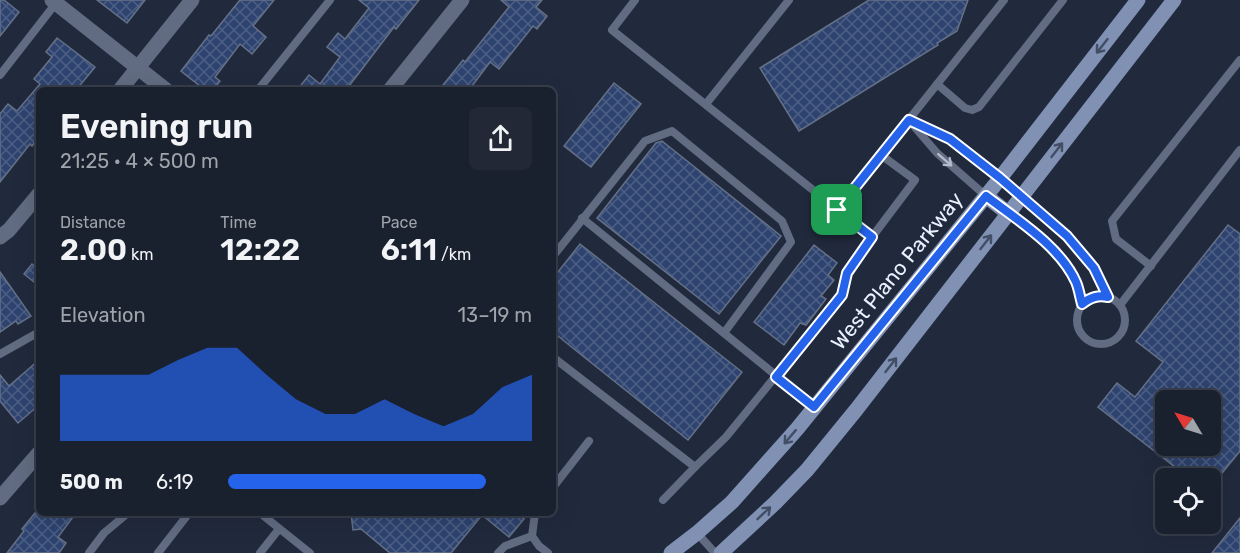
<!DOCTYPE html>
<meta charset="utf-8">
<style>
body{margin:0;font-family:Rubik,sans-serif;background:#222836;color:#f1f3f6;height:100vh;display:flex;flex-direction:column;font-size:22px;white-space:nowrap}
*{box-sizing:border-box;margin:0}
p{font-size:20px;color:#9fa3aa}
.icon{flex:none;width:33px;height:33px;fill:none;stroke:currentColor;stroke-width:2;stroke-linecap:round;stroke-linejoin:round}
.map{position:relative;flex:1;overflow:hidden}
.side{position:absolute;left:36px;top:87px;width:520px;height:429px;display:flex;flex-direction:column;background:#19202e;border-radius:9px;box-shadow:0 6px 24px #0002,0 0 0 2px #373e4a}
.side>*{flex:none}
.needle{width:39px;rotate:308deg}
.fabs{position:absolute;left:1155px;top:390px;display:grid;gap:12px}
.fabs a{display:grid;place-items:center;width:66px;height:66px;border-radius:9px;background:#19202e;box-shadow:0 6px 24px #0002,0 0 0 2px #373e4a;font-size:30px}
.pin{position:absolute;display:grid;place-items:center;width:51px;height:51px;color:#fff;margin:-26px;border-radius:12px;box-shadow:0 3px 9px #0006}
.round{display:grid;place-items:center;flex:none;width:63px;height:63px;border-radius:9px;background:#222836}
.summary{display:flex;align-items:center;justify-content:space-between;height:102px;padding:0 24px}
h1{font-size:33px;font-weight:600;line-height:45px}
.stats{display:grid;grid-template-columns:repeat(3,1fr);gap:9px;height:102px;padding:6px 24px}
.stats div{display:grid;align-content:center}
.stats b{font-size:30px;font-weight:600}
.stats small{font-size:16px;font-weight:400}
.stats p{font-size:16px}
.chart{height:168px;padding:12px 24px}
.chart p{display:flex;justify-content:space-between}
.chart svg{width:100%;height:108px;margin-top:6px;fill:#2563eb;opacity:.7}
ul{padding:0 24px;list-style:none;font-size:20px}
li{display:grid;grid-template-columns:96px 72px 1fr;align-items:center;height:45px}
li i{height:15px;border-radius:8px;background:#2563eb}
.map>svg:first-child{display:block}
.building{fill:url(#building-cross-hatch);stroke:#657187;stroke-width:1.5;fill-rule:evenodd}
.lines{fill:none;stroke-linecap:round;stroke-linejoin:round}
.lane{stroke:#616c82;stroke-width:8}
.street{stroke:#616c82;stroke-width:15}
.secondary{stroke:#8091b3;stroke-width:15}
.oneway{stroke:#424e66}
.oneway2{stroke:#b3bccc}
.route-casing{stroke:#fff;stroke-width:12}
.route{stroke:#2563eb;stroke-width:8}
.labels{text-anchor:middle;stroke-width:4.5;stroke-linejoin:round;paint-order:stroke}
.street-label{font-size:21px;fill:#eaf1fe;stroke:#212a3d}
</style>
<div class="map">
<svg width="1240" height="553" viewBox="0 0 1240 553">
<defs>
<pattern id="building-cross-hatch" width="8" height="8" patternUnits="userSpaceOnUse" patternTransform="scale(1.5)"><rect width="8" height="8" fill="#2e436f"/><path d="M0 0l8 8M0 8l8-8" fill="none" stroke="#4c5f85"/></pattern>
</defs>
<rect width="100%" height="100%" fill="#212a3d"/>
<!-- building -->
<g class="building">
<polygon points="0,0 4,0 19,12 0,36"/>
<polygon points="97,0 145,0 127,23"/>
<polygon points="240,0 274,0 253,26 266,37 252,54 240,44 215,77 220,81 213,90 205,90 181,71 209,35 211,36"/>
<polygon points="359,0 419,0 396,29 394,27 346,90 297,90 309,75 320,84 340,57 327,47 338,33 345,39 369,8"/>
<polygon points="501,0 542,0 536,7 547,16 537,29 533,26 499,69 490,62 469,90 439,90 463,60 465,62 509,7"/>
<polygon points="869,0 968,0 957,31 937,43 938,45 799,131 760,68"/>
<polygon points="57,38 95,67 76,90 39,90 39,137 32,146 30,144 0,182 0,114 8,104 17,111 40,84 34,79 52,57 46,52"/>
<polygon points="614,83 641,104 591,167 564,146"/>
<polygon points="662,141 781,236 719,314 597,218 656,143"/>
<path d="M1228,225l12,9v217l-22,27h-29l-91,-71 19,-24 18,14 28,-35 -27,-21zM1166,400h44v46h-44z"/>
<polygon points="580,244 742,372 688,440 554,333 554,277"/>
<polygon points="814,245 837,263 828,275 834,280 821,296 826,299 806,325 800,323 784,345 754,322"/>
<polygon points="32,264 39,270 39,286 24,274"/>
<polygon points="0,272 31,316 18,324 16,321 0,332"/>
<polygon points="39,360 39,405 18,423 0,401 0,375 9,386"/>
<polygon points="35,513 76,513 58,537 66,543 59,553 7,553 24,531 22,529"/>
<polygon points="351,513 515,513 524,519 509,537 482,515 451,553 390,553 361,529 353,530"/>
<polygon points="1240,518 1240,553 1212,553"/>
</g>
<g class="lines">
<!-- lane -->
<g class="lane">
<polyline points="635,0 612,30 872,237 847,273 842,295 726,437 695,467"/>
<polyline points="0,75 56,3"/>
<polyline points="937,84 965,108 972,110 979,107 1063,0"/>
<polyline points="258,90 330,0"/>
<polyline points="706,104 789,0"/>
<polyline points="909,120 950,139 1000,178"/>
<polyline points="912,124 937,153 986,196"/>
<polyline points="1021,196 1067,236 1094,268 1109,297"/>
<polyline points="837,210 1004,0"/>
<path d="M1009,214c25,19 53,37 66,67 4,7 5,16 7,23"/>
<polyline points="582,218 815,407"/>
<polyline points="872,237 915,180 881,155"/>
<polyline points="554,255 645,141 672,131 782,221 791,242 724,333"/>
<polyline points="1151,266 1116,239 1112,221 1240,60"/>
<circle cx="1101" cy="320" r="24"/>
<polyline points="1120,305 1240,150"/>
<polyline points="0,354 39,332"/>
<polyline points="554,358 695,467 663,500"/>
<polyline points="554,486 589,441"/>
<polyline points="260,513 310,553"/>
<polyline points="535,513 532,536 539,546 548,553"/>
<polyline points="697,533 715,553"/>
<polyline points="89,553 104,533 128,513"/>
<polyline points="158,553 189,513"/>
<polyline points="260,553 279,529"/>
<polyline points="498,553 505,546 532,536"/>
</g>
<!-- street -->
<g class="street">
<polyline points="52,0 166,90"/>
<polyline points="120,90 192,0"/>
<polyline points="390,90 462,0"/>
<polyline points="0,237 9,230 39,194"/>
<polyline points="0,498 39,453"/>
</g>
<!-- secondary -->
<g class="secondary">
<polyline points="986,196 1009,214"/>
<polyline points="671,553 697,533 732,502 797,429 994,186 1138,0"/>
<polyline points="721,553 775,503 807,470 856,410 1174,0"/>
</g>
</g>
<!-- one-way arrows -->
<defs><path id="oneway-shaft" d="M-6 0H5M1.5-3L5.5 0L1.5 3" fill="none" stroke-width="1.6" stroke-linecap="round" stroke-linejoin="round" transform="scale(1.5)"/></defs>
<g class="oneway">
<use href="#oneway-shaft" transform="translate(1102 46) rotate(128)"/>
<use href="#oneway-shaft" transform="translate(1057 150) rotate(-52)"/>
<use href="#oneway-shaft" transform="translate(986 242) rotate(-52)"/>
<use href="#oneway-shaft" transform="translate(891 365) rotate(-52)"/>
<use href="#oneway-shaft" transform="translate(790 437) rotate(130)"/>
<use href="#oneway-shaft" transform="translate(764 513) rotate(-43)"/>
</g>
<use class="oneway2" href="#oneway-shaft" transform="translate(945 160) rotate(41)"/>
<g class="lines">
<!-- route casing -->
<g class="route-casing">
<path id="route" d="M909,120l41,19 50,39 67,58 27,32 14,29c-10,-2 -17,0 -26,7 -2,-7 -3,-15 -6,-22 -16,-36 -60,-63 -90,-86l-172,211 -38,-30 66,-82 5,-22 25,-36 -35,-27z"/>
</g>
<!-- route -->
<use href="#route" class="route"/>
</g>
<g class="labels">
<!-- street labels -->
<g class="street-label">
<text transform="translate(897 271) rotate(-51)" y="7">West Plano Parkway</text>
</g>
</g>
</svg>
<div class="fabs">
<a><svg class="needle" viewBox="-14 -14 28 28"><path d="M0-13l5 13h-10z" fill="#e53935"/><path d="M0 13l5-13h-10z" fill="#9fa3aa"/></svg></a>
<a><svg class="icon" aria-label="locate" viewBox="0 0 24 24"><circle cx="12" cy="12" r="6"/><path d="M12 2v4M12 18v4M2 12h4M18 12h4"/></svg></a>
</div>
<div class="pin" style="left:837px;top:210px;background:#1e9e55"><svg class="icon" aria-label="arrive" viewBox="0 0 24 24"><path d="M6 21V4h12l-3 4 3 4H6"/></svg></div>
<section class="side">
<div class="summary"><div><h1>Evening run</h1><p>21:25 · 4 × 500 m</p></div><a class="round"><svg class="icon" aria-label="share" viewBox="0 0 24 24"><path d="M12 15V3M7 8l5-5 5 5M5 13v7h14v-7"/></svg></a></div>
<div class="stats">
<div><p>Distance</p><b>2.00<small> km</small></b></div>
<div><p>Time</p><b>12:22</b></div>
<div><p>Pace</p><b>6:11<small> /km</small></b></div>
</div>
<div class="chart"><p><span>Elevation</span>13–19 m</p>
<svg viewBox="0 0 160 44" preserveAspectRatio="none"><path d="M0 44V17L10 17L20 17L30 17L40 11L50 6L60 6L70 17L80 27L90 33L100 33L110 27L120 33L130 38L140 33L150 22L160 17V44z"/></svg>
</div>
<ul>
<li><b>500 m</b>6:19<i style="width:85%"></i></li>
</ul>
</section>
</div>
